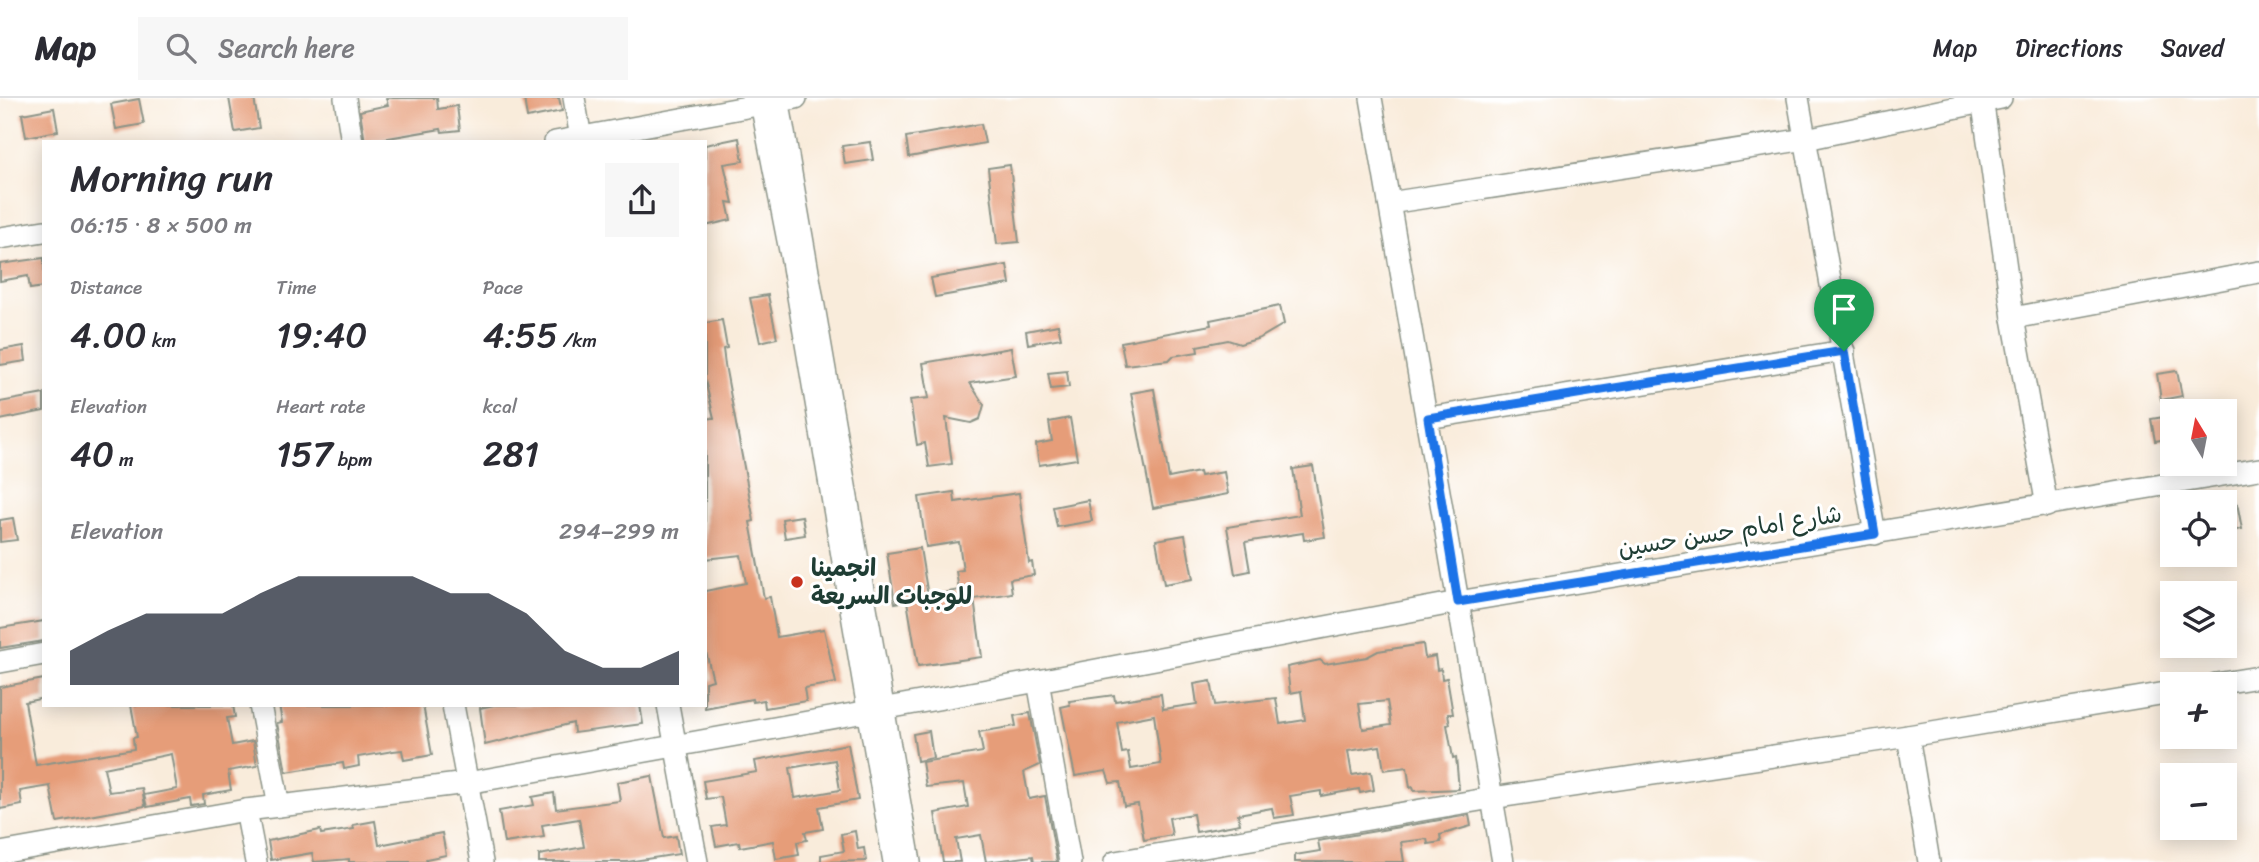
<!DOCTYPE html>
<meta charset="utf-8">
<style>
body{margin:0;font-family:Sriracha,"Playpen Sans Arabic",sans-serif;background:#f7f7f7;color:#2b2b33;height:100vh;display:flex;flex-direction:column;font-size:26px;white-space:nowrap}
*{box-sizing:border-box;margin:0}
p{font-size:23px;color:#7c7c81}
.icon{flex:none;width:38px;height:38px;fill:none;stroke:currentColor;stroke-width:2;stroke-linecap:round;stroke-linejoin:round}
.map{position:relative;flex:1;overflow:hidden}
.details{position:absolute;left:42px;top:42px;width:665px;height:567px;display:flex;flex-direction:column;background:#fff;border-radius:0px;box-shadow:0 4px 18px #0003}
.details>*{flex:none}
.needle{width:46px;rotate:350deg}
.tools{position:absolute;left:2160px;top:301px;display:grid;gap:14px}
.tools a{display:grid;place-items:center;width:77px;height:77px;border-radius:0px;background:#fff;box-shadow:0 4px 18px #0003;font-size:35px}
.pin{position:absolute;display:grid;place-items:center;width:60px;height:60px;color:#fff;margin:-72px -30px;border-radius:50% 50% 50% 0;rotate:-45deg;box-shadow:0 0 7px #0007}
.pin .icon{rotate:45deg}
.round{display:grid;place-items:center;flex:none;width:74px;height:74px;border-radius:0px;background:#f7f7f7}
.overview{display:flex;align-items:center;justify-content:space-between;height:119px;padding:0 28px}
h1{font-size:38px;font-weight:600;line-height:52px}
.figures{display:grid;grid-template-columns:repeat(3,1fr);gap:10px;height:119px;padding:7px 28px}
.figures div{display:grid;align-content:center}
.figures b{font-size:35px;font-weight:600}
.figures small{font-size:19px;font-weight:400}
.figures p{font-size:19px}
.chart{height:196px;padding:14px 28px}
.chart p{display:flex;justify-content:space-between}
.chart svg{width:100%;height:126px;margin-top:7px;fill:#111827;opacity:.7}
header{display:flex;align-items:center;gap:42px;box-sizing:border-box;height:98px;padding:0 35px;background:#fff;border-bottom:2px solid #e1e1e2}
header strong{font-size:33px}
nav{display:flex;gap:38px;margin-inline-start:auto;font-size:24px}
.search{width:490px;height:63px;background:#f7f7f7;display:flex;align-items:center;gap:18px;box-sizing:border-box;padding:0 24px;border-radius:0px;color:#7c7c81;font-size:26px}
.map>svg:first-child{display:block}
.building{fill:#e69d79;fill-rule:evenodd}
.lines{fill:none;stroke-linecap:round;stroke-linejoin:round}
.minor-casing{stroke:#8c9488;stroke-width:24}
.minor{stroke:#fff;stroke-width:21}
.route-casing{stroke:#fff;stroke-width:14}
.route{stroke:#1a73e8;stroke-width:9}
.poi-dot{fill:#c8321e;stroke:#fff;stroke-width:2.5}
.labels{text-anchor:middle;stroke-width:6;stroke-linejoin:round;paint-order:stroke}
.street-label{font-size:24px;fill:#1f3d34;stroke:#fff}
.poi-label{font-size:24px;font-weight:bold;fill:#1f3d34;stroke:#fff;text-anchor:start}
</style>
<header>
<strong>Map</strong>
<div class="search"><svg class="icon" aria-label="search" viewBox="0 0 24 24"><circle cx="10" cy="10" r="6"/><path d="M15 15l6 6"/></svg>Search here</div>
<nav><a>Map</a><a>Directions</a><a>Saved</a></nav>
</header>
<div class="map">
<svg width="2259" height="764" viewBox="0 0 2259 764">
<rect width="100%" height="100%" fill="#fff"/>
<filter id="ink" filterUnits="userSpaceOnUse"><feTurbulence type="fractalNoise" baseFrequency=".0143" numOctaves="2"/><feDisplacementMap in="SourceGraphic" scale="14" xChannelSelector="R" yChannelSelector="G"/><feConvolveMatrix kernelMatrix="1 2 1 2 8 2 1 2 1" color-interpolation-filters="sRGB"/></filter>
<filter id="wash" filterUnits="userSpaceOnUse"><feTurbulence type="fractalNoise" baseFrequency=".00686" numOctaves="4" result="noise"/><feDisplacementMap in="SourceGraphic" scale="28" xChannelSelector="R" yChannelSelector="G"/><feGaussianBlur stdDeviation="1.57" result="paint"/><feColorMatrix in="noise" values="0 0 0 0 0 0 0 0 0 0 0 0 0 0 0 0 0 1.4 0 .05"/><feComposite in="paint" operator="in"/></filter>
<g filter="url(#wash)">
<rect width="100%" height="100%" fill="#f9ecdb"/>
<g id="blocks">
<!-- building -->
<g class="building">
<polygon points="229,0 254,0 259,30 235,34"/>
<polygon points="386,0 437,0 438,11 457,8 460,32 442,34 441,31 365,44 360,13 388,7"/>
<polygon points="524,0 559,0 562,13 527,20"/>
<polygon points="139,1 144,26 116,31 111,6"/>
<polygon points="54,10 58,33 26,39 22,16"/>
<polygon points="981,26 985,45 909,59 906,39"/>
<polygon points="739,40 743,63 724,66 733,105 727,104 731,122 705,128 705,47"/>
<polygon points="870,44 873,62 845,66 842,48"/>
<polygon points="1010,67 1019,144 997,146 988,70"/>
<polygon points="44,160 44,189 30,191 28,178 0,183 0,166"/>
<polygon points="1007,167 1010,186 935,199 931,180"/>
<polygon points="768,197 777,240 760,244 750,200"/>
<polygon points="1280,208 1284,226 1260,240 1240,246 1228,242 1197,248 1198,254 1173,258 1169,262 1125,267 1121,244 1211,227 1210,222"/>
<polygon points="722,222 727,250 723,251 725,267 754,423 750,424 764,500 770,499 777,539 824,531 836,585 804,590 806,603 765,610 764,602 753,604 752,601 705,610 705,584 713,582 705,550 705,493 746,485 741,457 705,461 705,321 714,320 705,282 705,225"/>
<polygon points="1058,227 1061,240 1028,246 1026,233"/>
<polygon points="24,248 26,263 0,267 0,252"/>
<polygon points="1011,250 1016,278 970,285 984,307 980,321 971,325 946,320 952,366 929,369 925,345 917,347 910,302 929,300 923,265"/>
<polygon points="1067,273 1069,289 1051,291 1048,275"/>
<polygon points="2177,273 2182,298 2161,302 2157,276"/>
<polygon points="1154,291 1169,380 1199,374 1200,378 1224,374 1228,396 1153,410 1131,295"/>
<polygon points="44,296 44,313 0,322 0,304"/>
<polygon points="2164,319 2167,341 2155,343 2151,321"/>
<polygon points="1070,320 1077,361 1039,367 1036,346 1052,343 1049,324"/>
<polygon points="1313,368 1325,439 1304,442 1303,435 1245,444 1250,473 1235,476 1227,429 1300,417 1293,371"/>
<polygon points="954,394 955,404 1019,395 1029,465 1032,464 1034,477 1010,481 1012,495 974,501 982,559 918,568 907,503 895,505 887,455 920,450 928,498 959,492 956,473 963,472 959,444 926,449 919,399"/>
<polygon points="1088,402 1092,423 1057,429 1053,409"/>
<polygon points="2237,405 2242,431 2224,434 2224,406"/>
<polygon points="802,418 805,437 785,440 782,421"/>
<polygon points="13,420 17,442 0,444 0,422"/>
<polygon points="1185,437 1193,481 1164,486 1156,442"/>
<polygon points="44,523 44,543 0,550 0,530"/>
<path d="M1423,546l2,14 10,-2 2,14 4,-1 1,10 5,-1 6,36h-5l2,10 -3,1 6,33 3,-1 3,32 -45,2 -1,-4 -3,1 -3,-21 -23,3 -4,-24 -32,5 4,24 19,-3 3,18 -14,3 -1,-4 -38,7v-5l-31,5 4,19 -20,3 -2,-10 -34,6 2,10 -44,8 -3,-18 -24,4 3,17 -28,5 -6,-36 -14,2 -4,-24 -10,1 -4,-12 -31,5 -14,-69 9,-2 -1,-4 45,-6 1,6 46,-7 2,15 34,-5 -3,-20 17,-3 4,24 61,-7 4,26 25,-4 -4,-29 -11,2 -3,-26 33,-7 5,4 42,-7 11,-6zM1387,603l4,24 -28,4 -4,-25zM1154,617l7,49 -30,5 -3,-17 -6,1 -5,-31z"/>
<polygon points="44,581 44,600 25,604 36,667 134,651 133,640 137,639 131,607 233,607 235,619 227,620 232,647 253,643 257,668 228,673 231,692 203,697 204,706 191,708 190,701 147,709 144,697 177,691 171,656 104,670 109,694 142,690 145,708 57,724 50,688 20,693 22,707 0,711 0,589"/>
<polygon points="279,607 423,607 432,657 404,662 402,652 393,653 358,659 359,668 344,671 343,665 286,674 277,625 282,624"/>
<polygon points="494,607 640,607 643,626 574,635 573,625 485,647 480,610"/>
<polygon points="1030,615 1040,667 1024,674 1029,701 1045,698 1057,764 1034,764 1033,758 986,764 981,737 956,741 960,764 943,764 935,715 968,709 964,685 926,689 922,664 983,654 979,634 1016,628 1014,618"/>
<polygon points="929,633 933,660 917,663 913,636"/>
<path d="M848,646l10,56 -39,7 4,22 -18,3 2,8 -10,2 2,13 -23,4 -3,-18 -33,6 -1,-5 -23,4 -4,-19 14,-2 -5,-28 -15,2 -3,-18 54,-9 -2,-11zM835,662l5,30 -45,8 -5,-30z"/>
<polygon points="652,678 664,740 676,738 679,756 627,764 539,764 539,757 584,749 579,721 542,727 544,739 504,745 499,713 534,707 532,699 554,695 556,711 620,703 617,684"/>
<polygon points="1469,717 1471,728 1440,737 1441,744 1428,746 1427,741 1401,744 1404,764 1295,764 1295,757 1320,753 1318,743"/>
<polygon points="375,723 379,747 442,735 446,757 426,761 427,764 349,764 349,761 314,764 312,755 271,762 268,743 320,732 321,736 354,731 353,727"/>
<polygon points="855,733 858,751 864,750 866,763 821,764 821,757 844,753 841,736"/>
</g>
</g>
</g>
<g filter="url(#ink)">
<use href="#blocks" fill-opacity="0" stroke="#8c9488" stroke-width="2"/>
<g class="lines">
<!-- minor casing -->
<g class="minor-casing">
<g id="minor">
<polyline points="345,0 352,44"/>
<polyline points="574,0 581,40"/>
<polyline points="760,0 792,163 894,764"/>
<polyline points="778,0 910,764"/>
<polyline points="1371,0 1503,764"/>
<polyline points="1798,0 1875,436"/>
<polyline points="1982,0 2013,220 2047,408"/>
<polyline points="555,44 796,0"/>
<polyline points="1389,105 1806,41 2001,0"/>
<polyline points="0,140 44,133"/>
<polyline points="2013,220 2259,174"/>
<polyline points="1428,320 1844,253"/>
<polyline points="0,564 44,556"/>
<polyline points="1038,583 1070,764"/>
<polyline points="2216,586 2259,579"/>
<polyline points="260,607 279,708"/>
<polyline points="453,607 482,764"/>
<polyline points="668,607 697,764"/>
<polyline points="1908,638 1929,764"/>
<polyline points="246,712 256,764"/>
<polyline points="0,755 246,712 467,685 1038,583 1458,504 2259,371"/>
<polyline points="1115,764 1492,700 1908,638 2172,594"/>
</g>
</g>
<!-- minor -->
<use href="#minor" class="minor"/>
</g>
</g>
<g class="lines" filter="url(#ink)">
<!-- route casing -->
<g class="route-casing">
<polygon id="route" points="1844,253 1875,436 1458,504 1428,320"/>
</g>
<!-- route -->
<use href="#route" class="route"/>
</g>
<!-- markers -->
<circle class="poi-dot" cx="797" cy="484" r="7"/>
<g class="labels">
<!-- street labels -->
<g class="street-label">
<text transform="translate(1730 433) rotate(-9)" y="8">شارع امام حسن حسين</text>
</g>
<!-- poi labels -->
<g class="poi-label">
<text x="811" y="478">انجمينا<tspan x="811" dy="28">للوجبات السريعة</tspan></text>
</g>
</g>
</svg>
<div class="tools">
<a><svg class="needle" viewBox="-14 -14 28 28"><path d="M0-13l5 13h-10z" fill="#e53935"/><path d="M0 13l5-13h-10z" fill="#7c7c81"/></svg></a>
<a><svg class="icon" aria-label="locate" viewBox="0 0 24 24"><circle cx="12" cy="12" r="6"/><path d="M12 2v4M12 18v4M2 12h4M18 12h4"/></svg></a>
<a><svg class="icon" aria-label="layers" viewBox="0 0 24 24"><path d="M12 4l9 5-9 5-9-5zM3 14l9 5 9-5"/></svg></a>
<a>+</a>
<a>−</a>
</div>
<div class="pin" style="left:1844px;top:253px;background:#1e9e55"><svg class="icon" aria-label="arrive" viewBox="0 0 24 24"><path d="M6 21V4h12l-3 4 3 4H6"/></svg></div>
<section class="details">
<div class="overview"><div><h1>Morning run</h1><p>06:15 · 8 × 500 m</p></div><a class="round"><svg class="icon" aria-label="share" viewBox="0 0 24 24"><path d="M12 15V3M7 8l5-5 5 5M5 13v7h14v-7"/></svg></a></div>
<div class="figures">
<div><p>Distance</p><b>4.00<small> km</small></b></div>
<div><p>Time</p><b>19:40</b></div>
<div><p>Pace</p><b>4:55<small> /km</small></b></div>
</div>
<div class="figures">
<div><p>Elevation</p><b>40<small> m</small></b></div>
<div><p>Heart rate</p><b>157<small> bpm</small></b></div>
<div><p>kcal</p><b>281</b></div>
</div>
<div class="chart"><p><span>Elevation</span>294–299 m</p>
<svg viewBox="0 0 160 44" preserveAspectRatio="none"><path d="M0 44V32L10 25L20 19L30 19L40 19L50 12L60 6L70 6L80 6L90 6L100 12L110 12L120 19L130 32L140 38L150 38L160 32V44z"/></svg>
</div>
</section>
</div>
